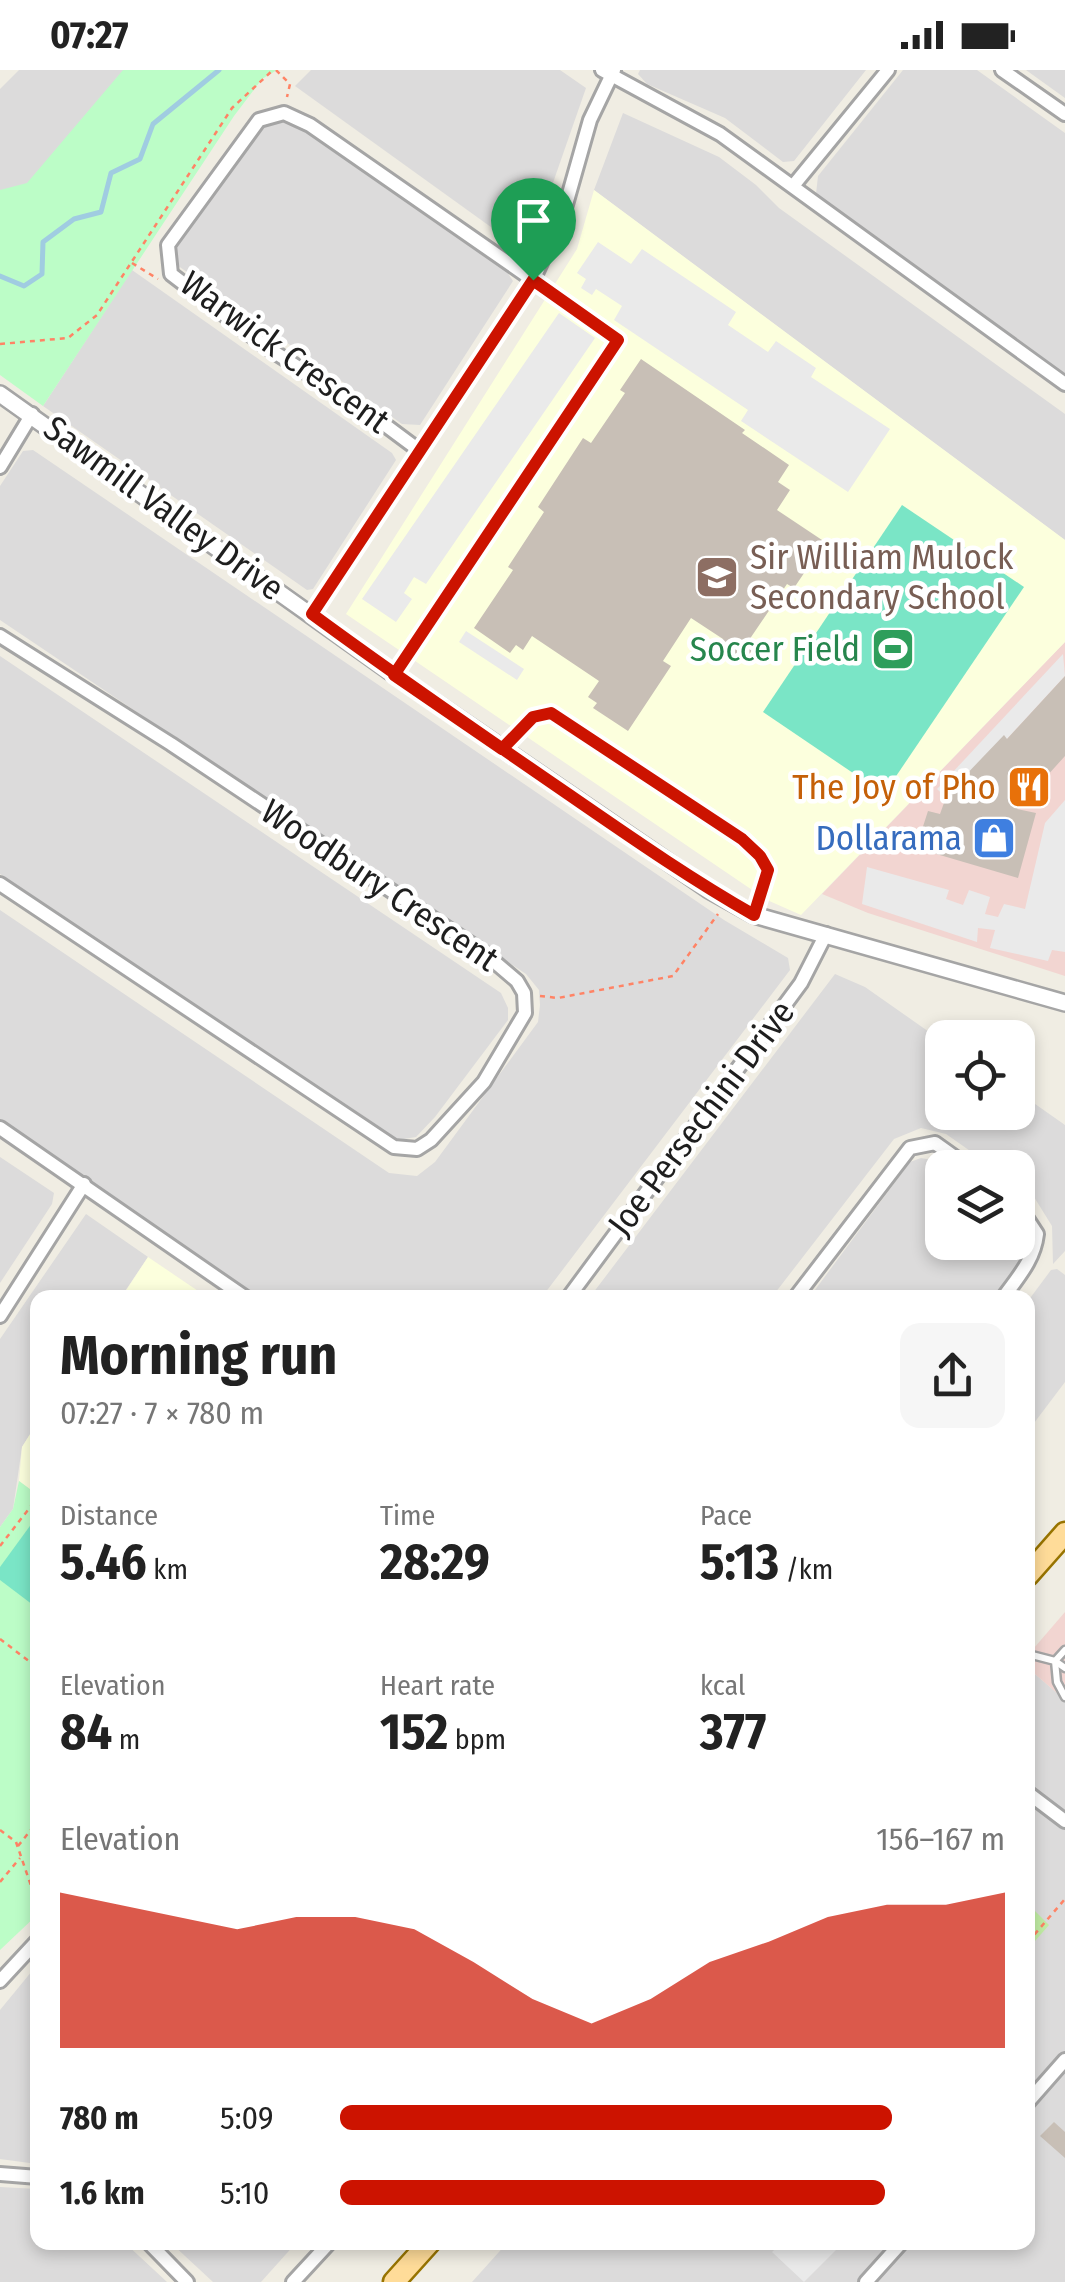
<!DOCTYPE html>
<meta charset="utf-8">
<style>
body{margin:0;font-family:"Fira Sans Condensed",sans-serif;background:#f6f6f6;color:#222;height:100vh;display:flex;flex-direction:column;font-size:38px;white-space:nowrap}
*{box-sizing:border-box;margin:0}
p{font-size:32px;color:#767676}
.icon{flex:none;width:55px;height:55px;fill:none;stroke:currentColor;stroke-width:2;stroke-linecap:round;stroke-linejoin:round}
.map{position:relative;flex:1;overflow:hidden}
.details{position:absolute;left:30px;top:1220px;width:1005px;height:960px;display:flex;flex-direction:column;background:#fff;border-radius:20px;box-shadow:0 5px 15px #0003}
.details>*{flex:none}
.buttons{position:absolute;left:925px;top:950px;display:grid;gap:20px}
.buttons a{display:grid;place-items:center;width:110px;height:110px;border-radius:20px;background:#fff;box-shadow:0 5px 15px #0003;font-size:50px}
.pin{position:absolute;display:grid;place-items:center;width:85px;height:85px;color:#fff;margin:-102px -42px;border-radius:50% 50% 50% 0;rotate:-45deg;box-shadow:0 0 10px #0007}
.pin .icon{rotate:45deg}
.round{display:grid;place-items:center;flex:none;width:105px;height:105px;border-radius:20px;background:#f6f6f6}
.summary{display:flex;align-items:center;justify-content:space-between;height:170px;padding:0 30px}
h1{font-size:55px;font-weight:700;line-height:75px}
.figures{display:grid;grid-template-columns:repeat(3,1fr);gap:15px;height:170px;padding:10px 30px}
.figures div{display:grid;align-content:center}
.figures b{font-size:50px;font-weight:700}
.figures small{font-size:28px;font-weight:400}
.figures p{font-size:28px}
.chart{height:280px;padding:20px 30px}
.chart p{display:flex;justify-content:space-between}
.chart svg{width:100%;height:180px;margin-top:10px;fill:#cc1300;opacity:.7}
ul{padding:0 30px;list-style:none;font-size:32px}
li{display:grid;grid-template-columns:160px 120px 1fr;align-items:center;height:75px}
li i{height:25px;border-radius:12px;background:#cc1300}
.status{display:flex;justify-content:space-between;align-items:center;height:70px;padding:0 50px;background:#fff;direction:ltr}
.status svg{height:28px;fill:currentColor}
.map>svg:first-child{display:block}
.residential{fill:#dcdbdb}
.commercial{fill:#f2d5d1}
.education{fill:#fcffdd}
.grass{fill:#c2eea5}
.park{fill:#bcfdc7}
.pitch{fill:#7ae5c6}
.parking{fill:#eaeaea}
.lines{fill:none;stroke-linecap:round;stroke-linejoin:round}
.stream{stroke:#a0cce1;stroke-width:5}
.building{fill:#c8bfb6}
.service-casing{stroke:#a5a5a5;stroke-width:11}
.minor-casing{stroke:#a5a5a5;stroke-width:18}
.tertiary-casing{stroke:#a5a5a5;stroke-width:20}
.primary-casing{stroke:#987400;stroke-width:25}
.path{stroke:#ff8365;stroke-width:2.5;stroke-dasharray:5 5;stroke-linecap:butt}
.service{stroke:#fff;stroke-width:6}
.minor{stroke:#fff;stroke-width:12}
.tertiary{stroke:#fff;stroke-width:15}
.primary{stroke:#ffdc99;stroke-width:20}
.route-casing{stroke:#fff;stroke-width:20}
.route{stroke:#cc1300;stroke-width:12}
.labels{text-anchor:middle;stroke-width:9;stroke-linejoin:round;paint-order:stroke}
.street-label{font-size:35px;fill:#1e1e1e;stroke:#fff}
.education-label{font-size:35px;fill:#785e54;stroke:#fff;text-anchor:start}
.leisure-label{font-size:35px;fill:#27864d;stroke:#fff;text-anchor:end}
.food-label{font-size:35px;fill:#c56008;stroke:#fff;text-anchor:end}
.shop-label{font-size:35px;fill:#366cbe;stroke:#fff;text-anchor:end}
</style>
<div class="status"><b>07:27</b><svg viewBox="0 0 49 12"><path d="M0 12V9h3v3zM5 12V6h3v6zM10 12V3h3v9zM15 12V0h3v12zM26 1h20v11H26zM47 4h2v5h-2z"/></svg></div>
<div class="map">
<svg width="1065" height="2212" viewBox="0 0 1065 2212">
<rect width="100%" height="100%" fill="#f0ede3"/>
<!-- residential -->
<g class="residential">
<polygon points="19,0 140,0 43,115 0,127 0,19"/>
<polygon points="311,0 560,0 586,18 532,173 520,178 295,16"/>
<polygon points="640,0 866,0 794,91 783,92 725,48 647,14 638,4"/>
<polygon points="903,0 977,0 1065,63 1065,307 823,136 816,124 818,106"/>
<polygon points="1026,0 1065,0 1065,28"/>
<polygon points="623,43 719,87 756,115 779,138 1065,344 1065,470 594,120"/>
<polygon points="281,49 296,54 505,199 513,211 420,355 402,354 177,195 175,178 262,54"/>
<polygon points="132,200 392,383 396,390 313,519 307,520 43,336"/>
<polygon points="33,380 724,850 788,888 790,900 542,1227 257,1227 0,1053 0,840 389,1103 417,1106 435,1092 538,952 540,935 539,920 526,904 0,550 0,416 23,381"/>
<polygon points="0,586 501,923 508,938 508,950 435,1047 416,1067 398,1070 368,1052 0,804"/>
<polygon points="835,904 865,917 942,971 942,1042 1018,1042 1018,1022 1065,1055 1065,1181 1053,1194 1052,1156 1034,1127 1018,1115 1018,1098 993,1097 946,1064 921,1058 894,1069 772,1227 590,1227"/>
<polygon points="0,1087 54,1123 52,1134 0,1213"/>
<polygon points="921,1088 937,1091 946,1097 942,1098 942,1172 1018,1172 1018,1154 1027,1171 1023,1189 994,1227 809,1228 910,1092"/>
<polygon points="86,1144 148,1187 121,1227 38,1228 37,1353 22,1377 13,1439 0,1457 0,1269"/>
<polygon points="1057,1199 1065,1205 1065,1312 1028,1361 1028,1231 1051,1200"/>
<polygon points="1028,1598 1065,1630 1065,2212 472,2212 507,2173 1028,2172"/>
<polygon points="37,1895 37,2094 0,2089 0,1940"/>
<polygon points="0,2117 37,2119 38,2172 125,2173 167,2212 0,2212"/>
<polygon points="171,2173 296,2173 261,2212 213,2212"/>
</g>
<!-- commercial -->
<g class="commercial">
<polygon points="1065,572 1065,906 868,843 822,824"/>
<polygon points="1065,1542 1065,1630 1028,1598 1028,1585"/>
</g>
<!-- education -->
<g class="education">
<polygon points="594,120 1065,470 1065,572 801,845 767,830 346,544 577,179"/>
<polygon points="148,1187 207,1227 121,1228"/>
<polygon points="37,1353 37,1425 19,1411 22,1377"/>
</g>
<!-- grass -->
<polygon class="grass" points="1028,1834 1049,1855 1028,1879"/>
<!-- park -->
<g class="park">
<polygon points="123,0 277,0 262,9 234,46 43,336 0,305 0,120 27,113"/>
<polygon points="19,1411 38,1425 38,1844 0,1880 0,1457 13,1439"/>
</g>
<!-- pitch -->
<g class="pitch">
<polygon points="902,435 1024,517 884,724 763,642"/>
<polygon points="35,1449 38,1451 37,1538 0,1510 0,1497"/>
</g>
<!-- parking -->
<g class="parking">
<polygon points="598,172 631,194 642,179 736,242 728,255 768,282 776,271 816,298 811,307 890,359 848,422 741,351 748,340 614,250 622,236 596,219 592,225 581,218 586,209 577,203"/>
<polygon points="559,243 595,268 426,514 414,507 404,523 412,529 396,552 362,529"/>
<polygon points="466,561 524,599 517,610 459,572"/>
<polygon points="1063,584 1065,606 950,731 937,719"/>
<polygon points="1065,730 1065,882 1052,880 1048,891 990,878 995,860 978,858 977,872 862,834 867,797 949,820 946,829 963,835 969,820 990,827 985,844 998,847 1004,834 1025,839 1045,753"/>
<polygon points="781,2173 781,2172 843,2173 804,2212 772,2182"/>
</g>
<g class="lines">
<!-- stream -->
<polyline class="stream" points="0,206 24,216 42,204 43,172 74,149 101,142 111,103 140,89 153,54 219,0"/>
</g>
<!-- building -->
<g class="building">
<polygon points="641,289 745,360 742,363 789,395 778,412 790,420 777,440 825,472 794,518 787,514 745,576 752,580 745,591 720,575 723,569 691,548 663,591 671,596 628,661 593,638 597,633 588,627 599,611 532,566 523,580 516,575 510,583 474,558 513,500 508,497 544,442 538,437 583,368 591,373 625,323 620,320"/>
<polygon points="1065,606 1065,686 1017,739 1036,743 1018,808 916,778 928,741 940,744 949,719 958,721 960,711 1004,665 1007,669"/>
<polygon points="1054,2052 1065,2062 1065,2088 1040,2066"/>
</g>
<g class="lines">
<!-- service casing -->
<g class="service-casing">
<g id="service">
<polyline points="397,602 618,270 534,211"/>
<polyline points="503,678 533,647 551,643 741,769 760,786 768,800 754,844"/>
<polyline points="1065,1580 1055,1591 1065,1598"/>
<polyline points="1028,1584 1055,1591 1057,1612 1065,1627"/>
</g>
</g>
<!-- minor casing -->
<g class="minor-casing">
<g id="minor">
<polyline points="602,0 720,64 1065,314"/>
<polyline points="1002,0 1065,44"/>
<polyline points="793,116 888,0"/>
<polyline points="420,381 369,343 268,278 171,204 168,175 259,50 284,43 310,55 533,210"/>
<polyline points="0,397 32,344"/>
<polyline points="312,544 533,210 563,145 590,50 614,0"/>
<polyline points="0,566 171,674 483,882 517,911 524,923 525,943 484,1012 431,1070 417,1079 394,1077 0,814"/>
<polyline points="0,1058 246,1228"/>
<polyline points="568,1228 801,913 826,864"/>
<polyline points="795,1228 910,1078 935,1073 970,1098"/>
<path d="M1003,1228c15,-21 31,-38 34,-64l-19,-29"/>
<polyline points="0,1246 84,1114"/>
<polyline points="1028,1723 1065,1751"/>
<polyline points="0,1911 38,1870"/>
<polyline points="1028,2032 1065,1990"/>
<polyline points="0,2104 38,2107"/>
<polyline points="148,2172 187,2212"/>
<polyline points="293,2212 330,2172"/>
<polyline points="866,2212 902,2172"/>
</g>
</g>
<!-- tertiary casing -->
<g class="tertiary-casing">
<polyline id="tertiary" points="0,324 395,605 709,820 754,845 1065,933"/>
</g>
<!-- primary casing -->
<g class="primary-casing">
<g id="primary">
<polyline points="1028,1505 1065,1463"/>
<polyline points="394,2212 430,2172"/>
</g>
</g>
<!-- path -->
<g class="path">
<polyline points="276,0 290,14 287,27"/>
<polyline points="132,193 158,209"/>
<polyline points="0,274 68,268 97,245 232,38 273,0"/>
<polyline points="540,926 558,928 673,906 718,844"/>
<polyline points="0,1476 38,1427"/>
<polyline points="0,1569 38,1598"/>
<polyline points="0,1760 16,1772 38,1836"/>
<polyline points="18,1776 38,1751"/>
<polyline points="0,1812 20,1788"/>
<polyline points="1028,1872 1065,1829"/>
</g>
<!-- service -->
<use href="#service" class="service"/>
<!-- minor -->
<use href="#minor" class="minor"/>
<!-- tertiary -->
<use href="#tertiary" class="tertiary"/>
<!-- primary -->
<use href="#primary" class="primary"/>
</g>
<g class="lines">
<!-- route casing -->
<g class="route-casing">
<path id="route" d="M533,210l-221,334c84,62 170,121 256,180 61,42 121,84 186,121l14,-45 -8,-14 -18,-17 -191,-126 -18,4 -31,32 -108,-74 224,-335 -85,-60"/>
</g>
<!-- route -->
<use href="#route" class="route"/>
</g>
<!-- icons -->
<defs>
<g id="school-square" transform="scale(2.25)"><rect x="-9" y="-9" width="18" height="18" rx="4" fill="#8d6e63" stroke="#fff"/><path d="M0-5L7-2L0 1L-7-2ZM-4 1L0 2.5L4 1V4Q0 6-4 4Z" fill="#fff"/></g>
<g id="stadium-square" transform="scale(2.25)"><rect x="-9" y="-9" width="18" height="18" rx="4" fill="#2e9e5b" stroke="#fff"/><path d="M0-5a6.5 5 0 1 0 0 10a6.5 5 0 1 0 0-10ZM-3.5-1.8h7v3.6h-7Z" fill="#fff"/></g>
<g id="restaurant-square" transform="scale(2.25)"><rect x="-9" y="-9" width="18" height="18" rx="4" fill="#e8710a" stroke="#fff"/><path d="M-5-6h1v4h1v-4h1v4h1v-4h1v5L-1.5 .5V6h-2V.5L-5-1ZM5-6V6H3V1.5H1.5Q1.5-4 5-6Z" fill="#fff"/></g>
<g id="shop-square" transform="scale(2.25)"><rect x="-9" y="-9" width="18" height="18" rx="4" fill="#3f7fe0" stroke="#fff"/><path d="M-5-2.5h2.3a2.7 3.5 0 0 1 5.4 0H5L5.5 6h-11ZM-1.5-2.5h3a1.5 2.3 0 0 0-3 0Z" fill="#fff"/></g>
</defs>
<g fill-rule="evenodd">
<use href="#school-square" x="717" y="507"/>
<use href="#stadium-square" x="893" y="579"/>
<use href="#restaurant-square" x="1029" y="717"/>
<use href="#shop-square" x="994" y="768"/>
</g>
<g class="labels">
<!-- street labels -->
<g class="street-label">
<text transform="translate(285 282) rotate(36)" y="12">Warwick Crescent</text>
<text transform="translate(164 438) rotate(36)" y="12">Sawmill Valley Drive</text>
<text transform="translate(380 815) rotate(34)" y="12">Woodbury Crescent</text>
<text transform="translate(701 1048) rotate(-53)" y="12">Joe Persechini Drive</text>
</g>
<!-- education labels -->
<g class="education-label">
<text x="750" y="499">Sir William Mulock<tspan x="750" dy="40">Secondary School</tspan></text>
</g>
<!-- leisure labels -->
<g class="leisure-label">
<text x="860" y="591">Soccer Field</text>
</g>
<!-- food labels -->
<g class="food-label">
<text x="996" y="729">The Joy of Pho</text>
</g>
<!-- shop labels -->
<g class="shop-label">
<text x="962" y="780">Dollarama</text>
</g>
</g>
</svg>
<div class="buttons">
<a><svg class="icon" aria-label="locate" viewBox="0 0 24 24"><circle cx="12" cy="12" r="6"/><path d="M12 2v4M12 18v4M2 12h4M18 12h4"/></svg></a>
<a><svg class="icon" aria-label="layers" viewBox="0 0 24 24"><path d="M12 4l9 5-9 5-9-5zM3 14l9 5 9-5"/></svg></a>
</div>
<div class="pin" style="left:533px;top:210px;background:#1e9e55"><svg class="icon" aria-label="arrive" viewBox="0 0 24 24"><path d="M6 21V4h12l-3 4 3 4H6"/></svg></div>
<section class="details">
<div class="summary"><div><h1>Morning run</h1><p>07:27 · 7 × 780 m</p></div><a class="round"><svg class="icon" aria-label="share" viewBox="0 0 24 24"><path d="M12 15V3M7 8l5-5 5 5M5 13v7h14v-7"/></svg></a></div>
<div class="figures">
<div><p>Distance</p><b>5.46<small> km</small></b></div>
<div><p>Time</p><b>28:29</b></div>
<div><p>Pace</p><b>5:13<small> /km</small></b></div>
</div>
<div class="figures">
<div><p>Elevation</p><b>84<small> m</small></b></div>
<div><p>Heart rate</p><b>152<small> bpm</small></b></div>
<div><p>kcal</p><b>377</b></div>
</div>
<div class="chart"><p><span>Elevation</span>156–167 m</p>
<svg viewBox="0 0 160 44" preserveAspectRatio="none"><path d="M0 44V6L10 9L20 12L30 15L40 12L50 12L60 15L70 23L80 32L90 38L100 32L110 23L120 18L130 12L140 9L150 9L160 6V44z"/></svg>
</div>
<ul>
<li><b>780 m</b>5:09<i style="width:83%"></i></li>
<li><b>1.6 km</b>5:10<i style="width:82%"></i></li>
</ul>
</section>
</div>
